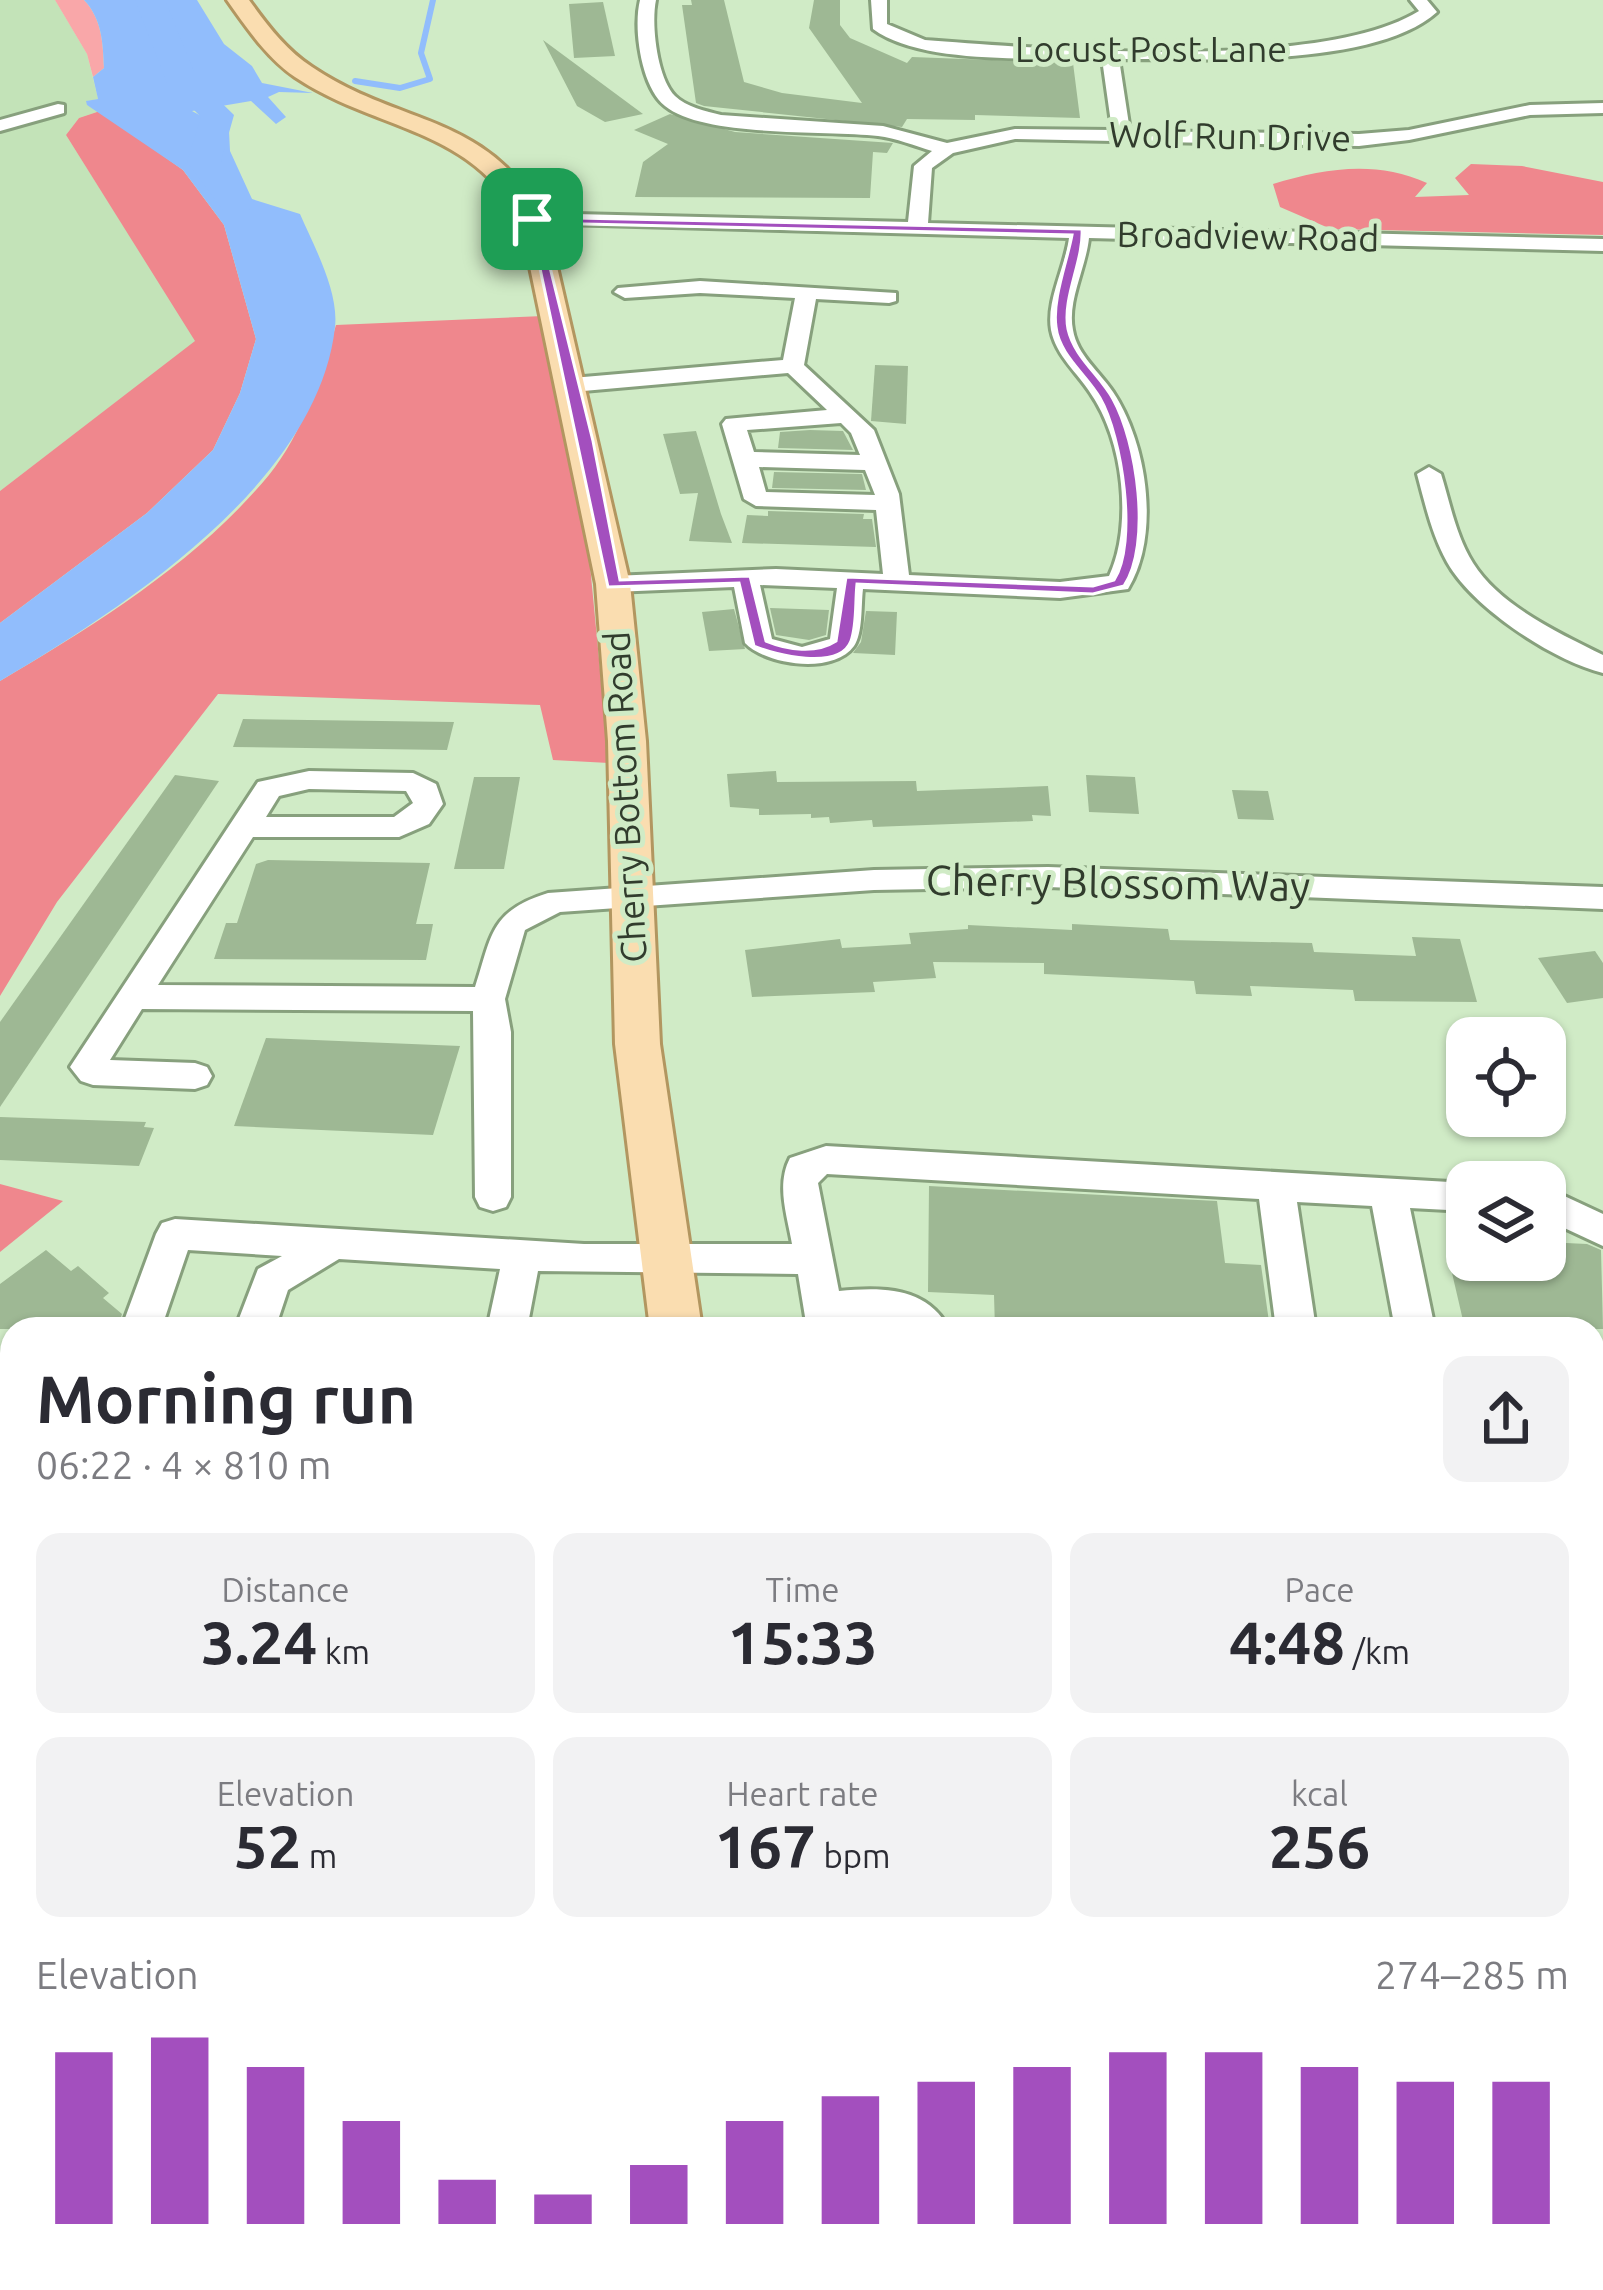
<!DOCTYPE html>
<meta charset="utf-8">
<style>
body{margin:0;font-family:Ubuntu,sans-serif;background:#f2f2f3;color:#2b2b33;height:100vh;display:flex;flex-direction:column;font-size:45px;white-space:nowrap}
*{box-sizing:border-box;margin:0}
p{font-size:39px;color:#7c7c81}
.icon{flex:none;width:66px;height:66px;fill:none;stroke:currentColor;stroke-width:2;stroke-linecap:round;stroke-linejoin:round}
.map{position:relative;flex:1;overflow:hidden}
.sheet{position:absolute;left:0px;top:1317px;width:1605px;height:975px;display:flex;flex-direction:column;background:#fff;border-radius:36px 36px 0 0;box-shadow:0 3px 9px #0004}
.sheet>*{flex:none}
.fabs{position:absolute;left:1446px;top:1017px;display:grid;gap:24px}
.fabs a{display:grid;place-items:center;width:120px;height:120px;border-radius:24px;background:#fff;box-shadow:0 3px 9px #0004;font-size:60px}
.pin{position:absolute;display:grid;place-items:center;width:102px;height:102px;color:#fff;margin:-51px;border-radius:24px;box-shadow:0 6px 18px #0006}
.round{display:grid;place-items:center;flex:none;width:126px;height:126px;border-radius:24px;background:#f2f2f3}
.headline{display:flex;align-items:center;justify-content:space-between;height:204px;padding:0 36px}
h1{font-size:66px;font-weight:700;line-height:90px}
.stats{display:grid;grid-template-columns:repeat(3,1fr);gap:18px;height:204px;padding:12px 36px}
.stats div{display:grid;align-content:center;border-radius:24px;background:#f2f2f3;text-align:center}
.stats b{font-size:60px;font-weight:700}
.stats small{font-size:33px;font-weight:400}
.stats p{font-size:33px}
.chart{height:336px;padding:24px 36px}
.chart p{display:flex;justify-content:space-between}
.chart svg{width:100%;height:216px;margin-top:12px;stroke:#a34fbe;stroke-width:6}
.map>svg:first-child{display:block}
.built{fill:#c3e3b8}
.green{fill:#f9a7a9}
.forest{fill:#ef878d}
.water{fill:#91bdfc}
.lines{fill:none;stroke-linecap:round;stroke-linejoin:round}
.stream{stroke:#91bdfc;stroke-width:6}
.river{fill:#91bdfc;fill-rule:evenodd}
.building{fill:#9eb894}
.minor-casing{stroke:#87a07d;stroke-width:6}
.major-casing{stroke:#b29660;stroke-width:6}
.minor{fill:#fff;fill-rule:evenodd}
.major{fill:#faddb0;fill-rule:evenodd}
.route{fill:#a34fbe;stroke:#fff;stroke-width:3;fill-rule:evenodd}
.labels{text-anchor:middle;stroke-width:10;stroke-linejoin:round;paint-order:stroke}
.far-street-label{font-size:36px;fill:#313c2d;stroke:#d0ebc6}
.street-label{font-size:42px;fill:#313c2d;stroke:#d0ebc6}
</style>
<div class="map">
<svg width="1603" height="2290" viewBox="0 0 1603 2290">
<rect width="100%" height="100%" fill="#d0ebc6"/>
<!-- built -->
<polygon class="built" points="0,0 55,0 87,54 98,99 87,101 87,105 100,111 79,118 66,135 196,341 0,491"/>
<!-- green -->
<path class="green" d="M55,0h29c18,19 19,43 20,68l-11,9 -6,-23z"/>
<!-- forest -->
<g class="forest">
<polygon points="100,111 183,170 224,225 256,339 240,393 213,450 147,513 0,623 0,491 195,341 66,135 79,118"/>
<path d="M1471,164l51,2 81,16v53l-272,-6 -51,-22 -7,-23c52,-16 103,-24 154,-1l-12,14 54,-2 -14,-17z"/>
<path d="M543,316l43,208 23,239 -56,-3 -13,-55 -322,-11 -161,208 -57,94v-315c95,-56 197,-119 269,-206 34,-42 52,-99 67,-150z"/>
<polygon points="0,1184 63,1201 0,1252"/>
</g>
<!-- water -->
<path class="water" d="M84,0h113l27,44 28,22 10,17 51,10 -34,-1 -11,5 18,20 -10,7 -25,-23 -59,10 37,20 1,20 22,48 48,15c14,32 39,78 35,113 -17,156 -213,282 -335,354v-58l147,-110 66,-63 27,-57 16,-54 -32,-114 -41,-55 -96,-65 -1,-4 12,-2 -5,-22 11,-9c-1,-25 -2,-49 -20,-68z"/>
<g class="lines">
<!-- stream -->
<polyline class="stream" points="355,81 400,88 430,79 421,53 433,0"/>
<!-- river -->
<polygon class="river" points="135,0 165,0 197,79 234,115 221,161 254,202 249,210 223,210 187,162 201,117 167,83"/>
</g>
<!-- building -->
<g class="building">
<polygon points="691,0 724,0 744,82 782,93 862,103 809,28 814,0 840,0 840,25 850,38 907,63 912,57 1073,63 1080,118 975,115 975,120 907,119 902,127 704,106 696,103 682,5 692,5"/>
<polygon points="603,2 615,56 574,58 569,4"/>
<polygon points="543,40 643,114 605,122 577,106"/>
<polygon points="670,114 735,132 893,143 887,153 873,152 870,198 635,197 643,162 668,144 634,130"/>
<polygon points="875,365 908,366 906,424 871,421"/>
<polygon points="810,430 843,431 853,450 778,448 780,432"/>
<polygon points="696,431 721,514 732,543 689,541 698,493 680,494 663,434"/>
<polygon points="774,472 862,474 866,490 772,488"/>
<polygon points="768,511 864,514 863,519 872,519 876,547 742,543 747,515 768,516"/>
<polygon points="770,608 829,610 826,635 809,640 776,635"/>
<polygon points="734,609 745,649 709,651 702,612"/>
<polygon points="866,611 897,612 895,655 853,653 861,642"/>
<polygon points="243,719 454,722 447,750 233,747"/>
<polygon points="776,771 777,782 916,781 917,791 1048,786 1051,816 1032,815 1033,821 873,827 872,820 830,823 829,817 811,818 811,814 759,815 759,809 730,807 727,774"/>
<polygon points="175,775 219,781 0,1107 0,1022"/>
<polygon points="1086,775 1135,777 1139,814 1089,812"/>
<polygon points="474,777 520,777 504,869 454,869"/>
<polygon points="1232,790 1268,791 1274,820 1238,819"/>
<polygon points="268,860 430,863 416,924 433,924 426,960 214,959 226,923 237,923 256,864"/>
<polygon points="1072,924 1168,929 1170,940 1312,943 1314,952 1416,956 1412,937 1460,939 1477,1002 1355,1001 1353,990 1250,986 1252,996 1196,994 1194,981 1044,974 1044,963 933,962 936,978 873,982 875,992 752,997 745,950 840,939 842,948 911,944 909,933 968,929 968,925 1072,930"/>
<polygon points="1595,951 1603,963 1603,998 1567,1003 1538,958"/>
<polygon points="266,1038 460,1046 433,1135 234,1126"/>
<polygon points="0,1117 146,1122 144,1127 154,1128 139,1166 0,1160"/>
<polygon points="929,1186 1217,1201 1225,1263 1261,1265 1270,1329 995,1329 994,1295 928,1292"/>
<polygon points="1545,1242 1587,1244 1601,1250 1603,1329 1465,1329 1449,1260 1545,1260"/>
<polygon points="46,1250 71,1271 78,1266 109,1293 103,1298 122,1314 117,1329 0,1329 0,1284"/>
</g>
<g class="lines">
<!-- minor casing -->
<g class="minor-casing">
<g id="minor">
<path d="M640,0h16c-5,24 1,78 19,96 11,11 31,15 46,19l162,11 64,17 68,-14 97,1 -10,-71c-62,-2 -179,7 -229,-30l-2,-29h16v24l38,16c119,9 395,32 494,-29l-9,-11h17l10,12c-62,56 -236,47 -318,47l11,72 229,3 50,-4 121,-25 73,-2v10l-73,2 -121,25 -50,6 -344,-7 -62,14 -21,15 -4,55 675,16v12l-514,-13c-3,30 -22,63 -16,92 4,25 27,42 40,62 34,51 48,143 15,197l-68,9 -197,-9c-2,16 0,44 -9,57 -21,29 -88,19 -109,-3l-11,-56 -121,5 -13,-8 13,-8 163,-7 107,5 -7,-64 -120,-4 -12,-7 -22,-75 4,-5 101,-9 -39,-37 -216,19 -11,-7 11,-7 211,-18 12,-62 -95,-5 -75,5 -11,-6 4,-4 82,-7 196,12v8l-7,2 -73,-4 -12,66 70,65 25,64 10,81 151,7 49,-6c24,-51 14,-136 -18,-182 -13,-21 -35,-38 -40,-64 -5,-29 14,-62 18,-92l-543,-15v-8l7,-2 375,9 6,-56 18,-15c-17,-5 -36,-13 -54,-15 -52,-6 -174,2 -213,-30 -24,-19 -32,-78 -25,-106zM841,423l10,10 9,22 -106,-3 -7,-22zM759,467l106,3 10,25 -109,-3zM760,585l77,3 -7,51 -28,8 -30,-8z"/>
<polygon points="58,104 64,105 64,113 0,131 0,120"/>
<path d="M1429,467l12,7c9,29 15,62 32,89 27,43 86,70 130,92v18c-50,-12 -131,-66 -156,-111 -15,-27 -22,-58 -30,-88z"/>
<path d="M309,771l104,2 23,11 7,20 -14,20 -30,13h-146l-95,148 317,2c17,-52 15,-76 73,-94l326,-23 174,-3 555,20v22l-555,-22 -174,3 -314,22 -35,18 -20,69 6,33v165l-5,10 -13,4 -13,-4 -5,-10 -2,-186 -331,-2 -32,51 85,3 12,4 5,9 -5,9 -12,4 -102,-4 -12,-4 -11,-14 188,-285zM309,789l97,2 7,12 -19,14h-128l13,-21z"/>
<path d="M826,1146l641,37v28l-57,-3 25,121h-40l-23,-123 -75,-4 19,127h-40l-17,-130 -432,-25 -9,9 21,108c42,-4 88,-5 110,38 -37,0 -67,-9 -104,-7l2,7h-40l-9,-55 -260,-3 -11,58h-40l13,-60 -161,-10 -51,31 -13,39h-40l23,-60 24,-13 -94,-6 -27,79h-40l35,-95 6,-11 13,-4 409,25h208c-5,-29 -16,-59 -2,-86z"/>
<polygon points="1545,1187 1603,1214 1603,1246 1545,1219"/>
<polygon points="12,1444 12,1484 0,1489 0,1448"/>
<polygon points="1593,1543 1603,1544 1603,1584 1593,1583"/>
<polygon points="0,1550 12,1551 12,1591 0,1590"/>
<polygon points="12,1608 12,1658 0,1662 0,1613"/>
<polygon points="12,1870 12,1924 0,1929 0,1875"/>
<polygon points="1593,1982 1603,1987 1603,2096 1593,2092"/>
<polygon points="1239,2280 1296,2280 1292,2290 1235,2290"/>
</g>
</g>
<!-- major casing -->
<g class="major-casing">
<g id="major">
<path d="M227,0h22c18,25 37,50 63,67 91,61 172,44 234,152l84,365 16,157 14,303 42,285h-52l-35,-285 -7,-303 -12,-157 -76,-365c-52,-93 -144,-88 -225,-142 -28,-19 -48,-49 -68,-77z"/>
<polygon points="0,1788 12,1789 12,1853 0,1852"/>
<rect x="1593" y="1892" width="10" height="66"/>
<polygon points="806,2280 880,2280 882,2290 808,2290"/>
</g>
</g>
<!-- minor -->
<use href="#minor" class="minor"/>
<!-- major -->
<use href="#major" class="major"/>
</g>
<!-- route -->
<path class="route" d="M529,217l553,12c2,31 -20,69 -14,100 6,28 32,46 45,70 24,43 39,145 11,187l-31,8 -236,-10c-2,18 0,41 -6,57 -11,30 -77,14 -97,5l-15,-63 -131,4zM539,223l533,12c-5,27 -20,65 -16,92 3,28 31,48 44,71 22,38 38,145 14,182l-21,6 -247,-9 -10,64c-20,13 -48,9 -70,0l-16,-65 -130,4 -27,-139z"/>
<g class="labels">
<!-- far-street labels -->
<g class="far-street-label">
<text x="1151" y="62">Locust Post Lane</text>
<text transform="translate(1230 136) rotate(1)" y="13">Wolf Run Drive</text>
<text transform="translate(1248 236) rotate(1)" y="13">Broadview Road</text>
<text transform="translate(625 797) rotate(-93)" y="13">Cherry Bottom Road</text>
</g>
<!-- street labels -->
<g class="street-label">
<text transform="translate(1118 883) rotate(1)" y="15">Cherry Blossom Way</text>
</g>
</g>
</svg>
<div class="fabs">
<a><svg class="icon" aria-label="locate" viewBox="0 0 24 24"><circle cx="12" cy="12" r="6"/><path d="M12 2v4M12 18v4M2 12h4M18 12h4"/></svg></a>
<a><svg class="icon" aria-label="layers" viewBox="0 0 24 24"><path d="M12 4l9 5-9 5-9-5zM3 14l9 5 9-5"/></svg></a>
</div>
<div class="pin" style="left:532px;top:219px;background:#1e9e55"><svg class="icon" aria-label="arrive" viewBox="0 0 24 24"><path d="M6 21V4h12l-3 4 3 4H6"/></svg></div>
<section class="sheet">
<div class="headline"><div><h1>Morning run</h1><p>06:22 · 4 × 810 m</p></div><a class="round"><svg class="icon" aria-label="share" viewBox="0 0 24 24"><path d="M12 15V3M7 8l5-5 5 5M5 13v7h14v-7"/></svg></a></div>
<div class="stats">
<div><p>Distance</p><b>3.24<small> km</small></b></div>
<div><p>Time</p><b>15:33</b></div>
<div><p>Pace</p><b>4:48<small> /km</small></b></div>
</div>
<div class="stats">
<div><p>Elevation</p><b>52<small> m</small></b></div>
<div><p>Heart rate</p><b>167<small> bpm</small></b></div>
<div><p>kcal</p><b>256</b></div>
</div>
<div class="chart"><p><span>Elevation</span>274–285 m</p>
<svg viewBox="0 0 160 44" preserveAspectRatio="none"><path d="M5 44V9M15 44V6M25 44V12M35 44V23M45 44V35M55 44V38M65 44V32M75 44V23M85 44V18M95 44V15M105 44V12M115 44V9M125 44V9M135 44V12M145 44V15M155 44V15"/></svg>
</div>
</section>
</div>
